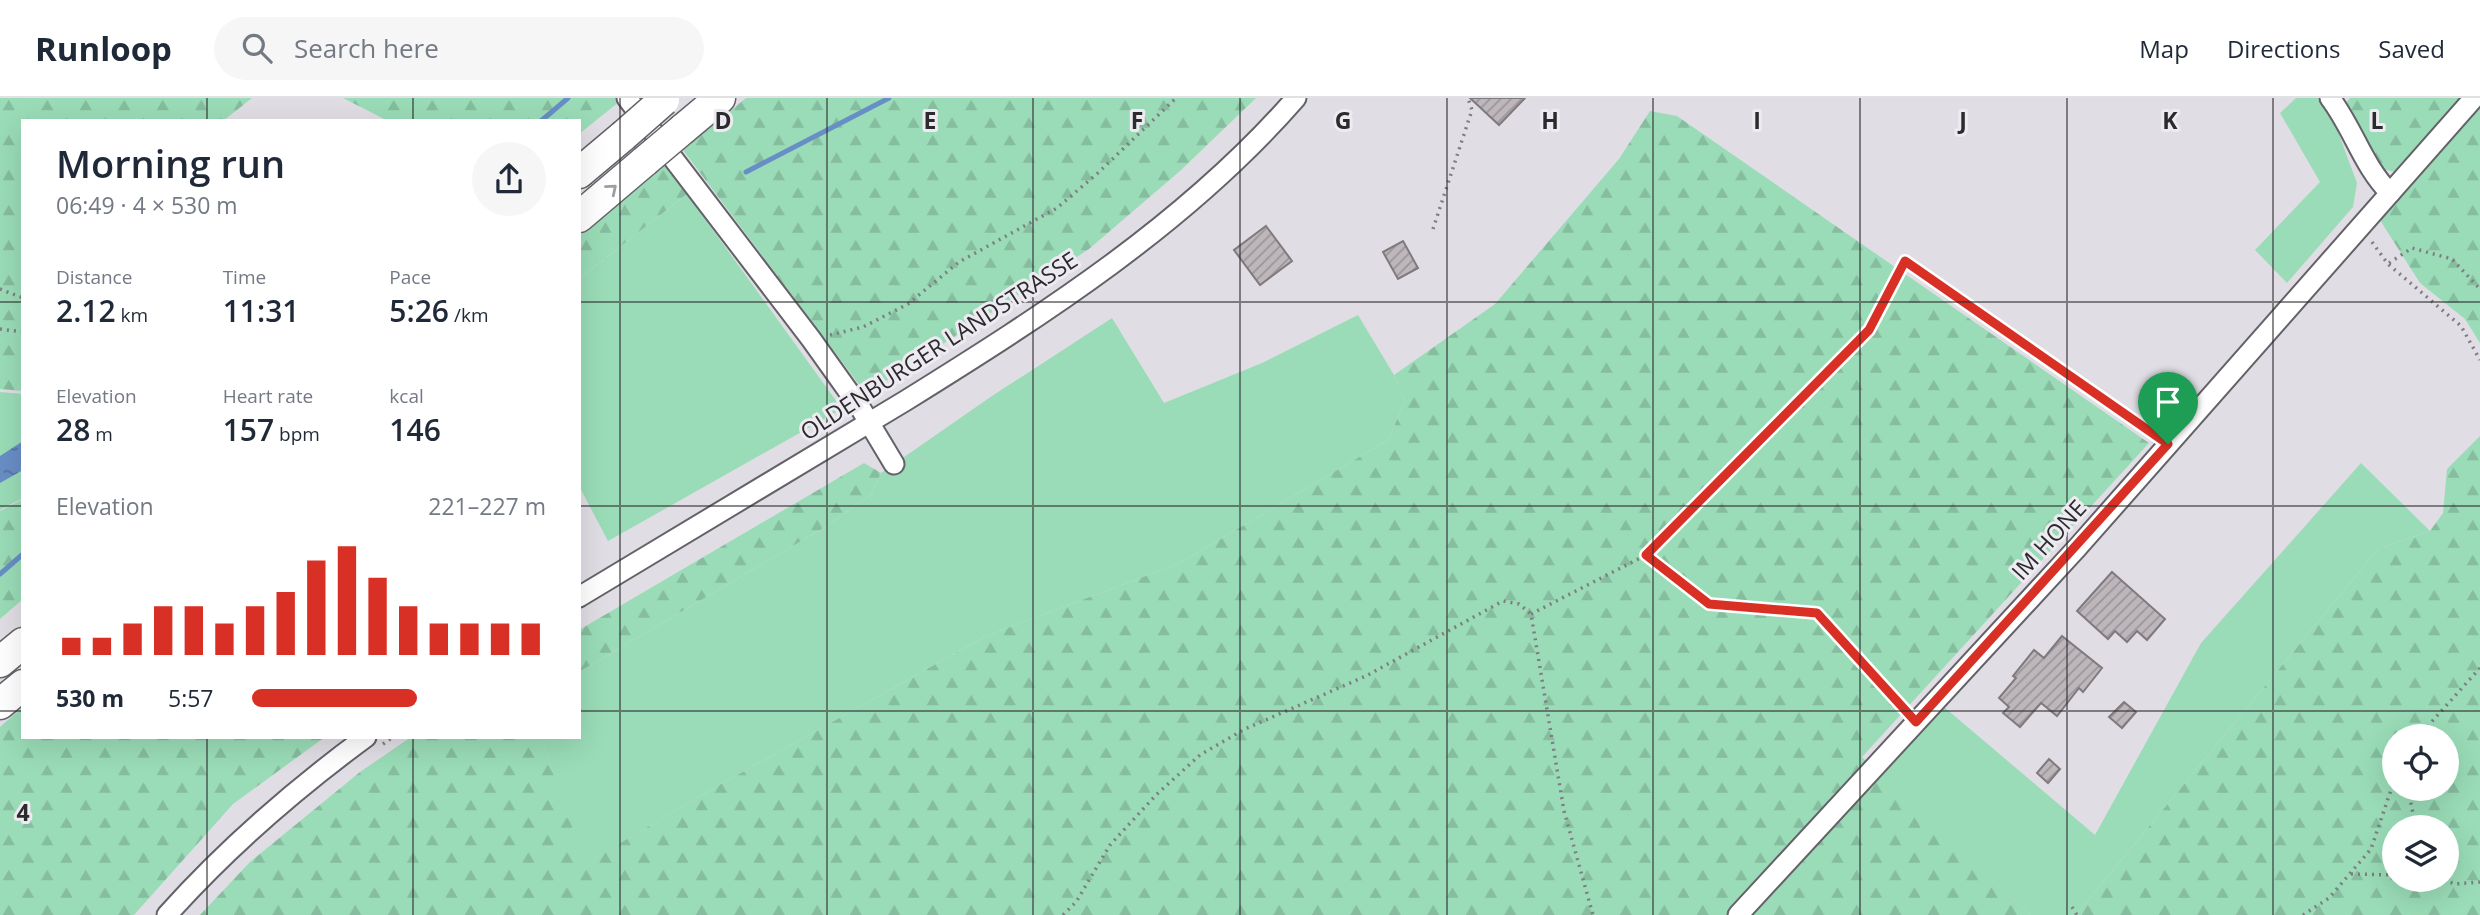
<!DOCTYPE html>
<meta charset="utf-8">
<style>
body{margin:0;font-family:"Open Sans",sans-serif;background:#f6f6f7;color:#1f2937;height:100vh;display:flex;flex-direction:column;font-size:26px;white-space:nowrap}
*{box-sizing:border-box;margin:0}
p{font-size:23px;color:#747a83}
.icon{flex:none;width:38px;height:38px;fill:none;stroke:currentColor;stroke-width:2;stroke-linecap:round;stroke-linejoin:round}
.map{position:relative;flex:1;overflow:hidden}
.panel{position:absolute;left:21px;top:21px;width:560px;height:620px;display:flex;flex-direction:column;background:#fff;border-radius:0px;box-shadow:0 7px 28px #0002}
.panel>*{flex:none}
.tools{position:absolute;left:2382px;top:626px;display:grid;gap:14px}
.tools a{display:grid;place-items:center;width:77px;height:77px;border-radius:50%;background:#fff;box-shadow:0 7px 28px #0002;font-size:35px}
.pin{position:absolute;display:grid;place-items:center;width:60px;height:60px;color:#fff;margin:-72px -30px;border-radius:50% 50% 50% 0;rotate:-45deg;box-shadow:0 0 7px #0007}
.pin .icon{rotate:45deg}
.round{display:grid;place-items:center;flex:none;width:74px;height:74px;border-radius:37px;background:#f6f6f7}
.headline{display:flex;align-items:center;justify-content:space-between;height:119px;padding:0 35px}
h1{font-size:38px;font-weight:600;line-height:52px}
.stats{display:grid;grid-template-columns:repeat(3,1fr);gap:10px;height:119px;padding:7px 35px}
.stats div{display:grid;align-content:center}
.stats b{font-size:30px;font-weight:600}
.stats small{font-size:19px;font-weight:400}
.stats p{font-size:19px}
.chart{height:196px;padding:14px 35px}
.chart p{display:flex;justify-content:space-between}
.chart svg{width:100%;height:126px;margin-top:7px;stroke:#d93025;stroke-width:6}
ul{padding:0 35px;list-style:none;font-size:23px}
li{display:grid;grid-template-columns:112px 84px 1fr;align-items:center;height:52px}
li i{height:18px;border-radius:9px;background:#d93025}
header{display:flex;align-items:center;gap:42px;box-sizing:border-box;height:98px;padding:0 35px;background:#fff;border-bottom:2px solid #e0e1e3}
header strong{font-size:33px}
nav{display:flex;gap:38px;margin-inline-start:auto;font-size:24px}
.search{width:490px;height:63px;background:#f6f6f7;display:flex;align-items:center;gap:18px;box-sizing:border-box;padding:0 24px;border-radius:38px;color:#747a83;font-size:26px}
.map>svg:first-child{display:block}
.green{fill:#9adcb7}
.forest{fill:url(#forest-firs);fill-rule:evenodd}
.water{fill:url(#water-ripples)}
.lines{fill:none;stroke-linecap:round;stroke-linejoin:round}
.stream{stroke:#688ec6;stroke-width:5}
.building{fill:url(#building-hatch);stroke:#807a7e;stroke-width:2}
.minor-casing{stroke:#646268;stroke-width:23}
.highway-casing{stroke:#646268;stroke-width:33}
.path{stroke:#7f7d81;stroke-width:3.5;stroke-dasharray:2 5;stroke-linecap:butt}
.minor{stroke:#fff;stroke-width:19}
.highway{stroke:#fff;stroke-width:30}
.highway-bridge-casing{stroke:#646268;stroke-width:33;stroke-linecap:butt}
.highway-bridge{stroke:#fff;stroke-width:30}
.oneway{stroke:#a09fa0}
.route-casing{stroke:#fff;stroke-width:14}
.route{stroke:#d93025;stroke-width:9}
.grid{fill:none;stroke:#2b2a2c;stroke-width:2;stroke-opacity:0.55}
.labels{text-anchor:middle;stroke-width:6;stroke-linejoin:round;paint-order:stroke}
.street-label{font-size:23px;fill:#2b2a2c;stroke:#edebf1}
.grid-label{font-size:23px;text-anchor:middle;font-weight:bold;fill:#2b2a2c;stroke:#edebf1;stroke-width:6;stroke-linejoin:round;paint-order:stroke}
</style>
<header>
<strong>Runloop</strong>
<div class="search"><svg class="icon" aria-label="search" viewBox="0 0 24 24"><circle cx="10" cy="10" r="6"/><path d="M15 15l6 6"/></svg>Search here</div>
<nav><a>Map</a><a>Directions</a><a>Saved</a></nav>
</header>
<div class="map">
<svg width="2480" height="817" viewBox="0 0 2480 817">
<defs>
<pattern id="forest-firs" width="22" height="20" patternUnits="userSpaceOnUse" patternTransform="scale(1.75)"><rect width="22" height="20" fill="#9adcb7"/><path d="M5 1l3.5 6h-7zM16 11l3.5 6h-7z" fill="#85bd9e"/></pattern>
<pattern id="water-ripples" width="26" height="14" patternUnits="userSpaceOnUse" patternTransform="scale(1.75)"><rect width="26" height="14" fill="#688ec6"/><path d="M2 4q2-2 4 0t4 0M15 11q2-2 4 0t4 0" fill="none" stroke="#5674a1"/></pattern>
<pattern id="building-hatch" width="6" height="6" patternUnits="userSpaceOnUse" patternTransform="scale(1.75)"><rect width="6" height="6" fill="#bdb7bb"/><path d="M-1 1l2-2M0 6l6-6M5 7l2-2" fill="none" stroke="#9a9598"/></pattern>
</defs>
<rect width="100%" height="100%" fill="#e0dee4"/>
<!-- green -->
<g class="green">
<polygon points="2296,0 2317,0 2331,15 2357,85 2353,109 2287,185 2255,152 2320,84 2280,15"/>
<polygon points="687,96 842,311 608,443 579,388 579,181"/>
<polygon points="1358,217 1394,277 1405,303 1388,342 1180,465 986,538 705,695 584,767 541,639 579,639 579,574 825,429 871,397 881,375 992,298 1112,220 1164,305 1262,265"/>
<polygon points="0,294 23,296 23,400 0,412"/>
<polygon points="2361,365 2430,433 2378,451 2076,817 2030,817 1880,677 1944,609 2095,737 2201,545"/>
</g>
<!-- forest -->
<g class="forest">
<polygon points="0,0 252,0 223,23 23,23 23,293 0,291"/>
<polygon points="343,0 624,0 579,36 579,23 388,23"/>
<polygon points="746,0 1256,0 1180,73 1089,151 866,296 683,52"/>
<polygon points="2350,0 2460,0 2395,74 2378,70 2345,6"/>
<polygon points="2480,3 2480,245 2465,221 2420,185 2378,119"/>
<polygon points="1650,13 1677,18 2149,345 1862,659 2030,817 200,817 250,764 360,674 411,639 541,639 585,766 705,695 986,538 1180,465 1388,342 1405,303 1394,277 1495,206 1619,61"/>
<polygon points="664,67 687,96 579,181 579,138"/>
<path d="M2480,338v479h-404l302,-366 52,-18 13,-18 4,-44zM2394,639h52v52h-52zM2394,730h52v52h-52z"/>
<polygon points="864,365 881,375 871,397 825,429 579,574 579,532"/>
<polygon points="23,401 23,501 0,521 0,413"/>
<polygon points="23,609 23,639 325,639 233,706 134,817 0,817 0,629"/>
</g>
<!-- water -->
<polygon class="water" points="23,343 23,372 0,385 0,358"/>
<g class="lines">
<!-- stream -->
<g class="stream">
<polyline points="541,23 568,0"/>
<polyline points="746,74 889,0"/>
<polyline points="0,476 23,456"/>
</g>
</g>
<!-- building -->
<g class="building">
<polygon points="1470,0 1525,0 1499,27"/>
<polygon points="1266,128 1292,163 1260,187 1234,152"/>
<polygon points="1403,143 1418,170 1398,181 1383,154"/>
<polygon points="2112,474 2165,521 2147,542 2137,533 2127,544 2115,533 2108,541 2077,513"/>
<polygon points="2062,538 2102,570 2083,594 2079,590 2057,618 2041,605 2020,629 2003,615 2009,609 1999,600 2016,580 2013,578 2034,552 2044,560"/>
<polygon points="2124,604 2136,614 2122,630 2109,619"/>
<polygon points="2049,661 2060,671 2048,685 2037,675"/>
</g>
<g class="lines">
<!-- minor casing -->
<g class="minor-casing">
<g id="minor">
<polyline points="627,0 811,241 861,311 894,366"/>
<path d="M2330,0c23,30 33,68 60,95"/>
<path d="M579,499c109,-65 218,-130 326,-196 140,-87 282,-178 391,-303"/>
<path d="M167,817c60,-67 127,-125 199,-178"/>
<polyline points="1738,817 2077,450 2474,0"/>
</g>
</g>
<!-- highway casing -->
<g class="highway-casing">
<g id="highway">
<polyline points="683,31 720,0"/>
<polyline points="579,75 623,38"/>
<polyline points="579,119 645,63"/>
<polyline points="0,564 23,545"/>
<polyline points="0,606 23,587"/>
</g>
</g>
<!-- path -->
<g class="path">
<polyline points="1433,131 1472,12 1468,0"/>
<polyline points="2372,144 2388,166 2461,228 2480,262"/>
<polyline points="2389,165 2412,150 2452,161 2480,191"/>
<polyline points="0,191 23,200"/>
<polyline points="0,231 23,234"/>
<polyline points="830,237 863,229 908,206 959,164 1057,110 1099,74 1176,0"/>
<polyline points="1646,457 1869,232 1905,163 2154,336"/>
<polyline points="1531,516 1646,457 1709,506 1817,515 1906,612"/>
<polyline points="2418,639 2480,570"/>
<polyline points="383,646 393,639"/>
<polyline points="2408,691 2416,730"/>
<polyline points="2351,776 2394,777"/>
<polyline points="2444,782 2455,786 2480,784"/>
<polyline points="2072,809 2077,817"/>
<polyline points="1063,817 1076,804 1110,747 1156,697 1200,657 1245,631 1366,578 1503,503 1519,506 1531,516 1564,713 1593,817"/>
<polyline points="2303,817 2329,800 2371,751 2394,683"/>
</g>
<!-- minor -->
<use href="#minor" class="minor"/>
<!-- highway -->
<use href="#highway" class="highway"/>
<!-- highway-bridge casing -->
<g class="highway-bridge-casing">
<g id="highway-bridge">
<polyline points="623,38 664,2"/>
<polyline points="645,63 683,31"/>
</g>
</g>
<!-- highway-bridge -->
<use href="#highway-bridge" class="highway-bridge"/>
</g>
<!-- one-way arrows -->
<defs><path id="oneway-chevron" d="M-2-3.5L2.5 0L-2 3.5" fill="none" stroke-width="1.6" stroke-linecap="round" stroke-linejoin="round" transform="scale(1.75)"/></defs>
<use class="oneway" href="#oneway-chevron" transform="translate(612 91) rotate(-40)"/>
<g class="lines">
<!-- route casing -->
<g class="route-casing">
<polygon id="route" points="1905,163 2168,346 1916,624 1817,515 1709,506 1646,457 1869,232"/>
</g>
<!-- route -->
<use href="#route" class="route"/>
</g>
<!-- grid -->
<path class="grid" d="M207,0v23M413,0v23M620,0v817M827,0v817M1033,0v817M1240,0v817M1447,0v817M1653,0v817M1860,0v817M2067,0v817M2273,0v817M0,204h23M579,204h1901M0,408h23M579,408h1901M0,613h23M579,613h1901M207,639v178M413,639v178"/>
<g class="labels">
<!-- street labels -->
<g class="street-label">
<text transform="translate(939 248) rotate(-33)" y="8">OLDENBURGER LANDSTRASSE</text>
<text transform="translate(2049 442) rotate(-48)" y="8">IM HONE</text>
</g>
</g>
<g class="grid-label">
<text x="723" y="31">D</text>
<text x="930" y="31">E</text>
<text x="1137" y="31">F</text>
<text x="1343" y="31">G</text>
<text x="1550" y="31">H</text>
<text x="1757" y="31">I</text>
<text x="1963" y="31">J</text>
<text x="2170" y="31">K</text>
<text x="2377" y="31">L</text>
<text x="23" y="723">4</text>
</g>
</svg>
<div class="tools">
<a><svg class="icon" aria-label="locate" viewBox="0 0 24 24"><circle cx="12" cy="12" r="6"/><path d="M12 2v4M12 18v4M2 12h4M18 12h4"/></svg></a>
<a><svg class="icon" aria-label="layers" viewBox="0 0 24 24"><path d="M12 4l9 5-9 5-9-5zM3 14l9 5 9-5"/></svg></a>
</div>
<div class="pin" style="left:2168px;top:346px;background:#1e9e55"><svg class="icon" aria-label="arrive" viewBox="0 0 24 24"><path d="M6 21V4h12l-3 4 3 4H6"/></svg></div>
<section class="panel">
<div class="headline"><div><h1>Morning run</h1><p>06:49 · 4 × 530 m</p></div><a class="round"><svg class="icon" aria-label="share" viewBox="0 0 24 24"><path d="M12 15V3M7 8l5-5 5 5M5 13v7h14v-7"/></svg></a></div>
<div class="stats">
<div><p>Distance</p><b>2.12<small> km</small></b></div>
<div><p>Time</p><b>11:31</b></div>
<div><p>Pace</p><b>5:26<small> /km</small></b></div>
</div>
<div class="stats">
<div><p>Elevation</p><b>28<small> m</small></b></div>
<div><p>Heart rate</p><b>157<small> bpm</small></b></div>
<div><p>kcal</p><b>146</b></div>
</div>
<div class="chart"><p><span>Elevation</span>221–227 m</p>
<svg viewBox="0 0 160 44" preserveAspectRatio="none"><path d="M5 44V38M15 44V38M25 44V33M35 44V27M45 44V27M55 44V33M65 44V27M75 44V22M85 44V11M95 44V6M105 44V17M115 44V27M125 44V33M135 44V33M145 44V33M155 44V33"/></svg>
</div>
<ul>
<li><b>530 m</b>5:57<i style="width:56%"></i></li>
</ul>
</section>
</div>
